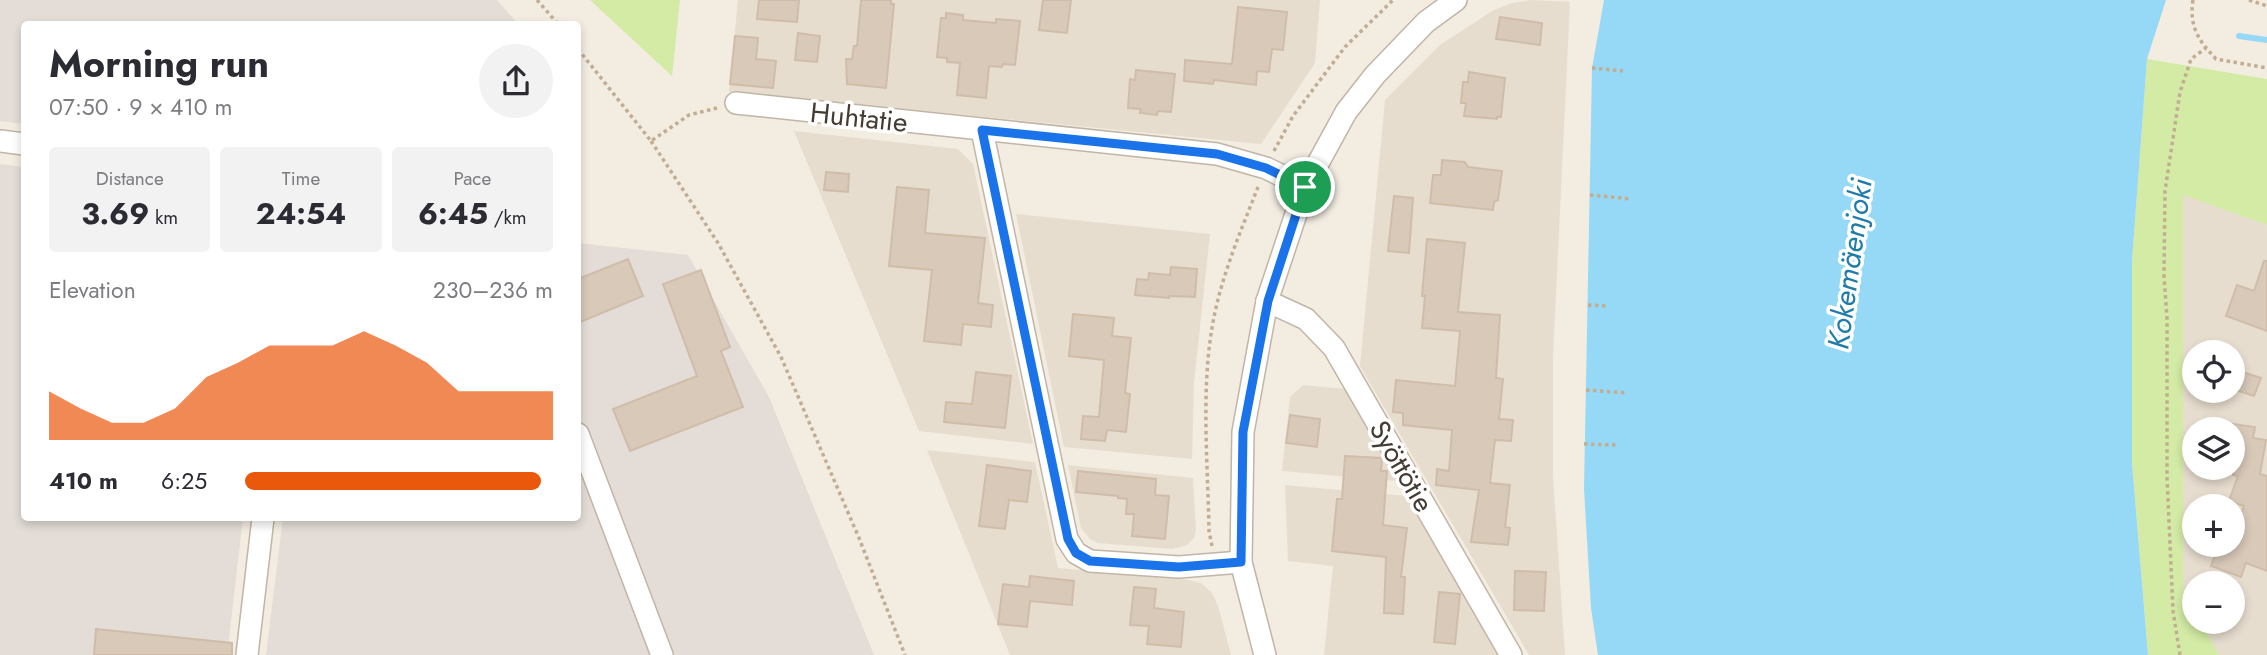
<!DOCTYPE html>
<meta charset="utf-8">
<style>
body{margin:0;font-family:Jost,sans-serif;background:#f2f2f3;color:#2b2b33;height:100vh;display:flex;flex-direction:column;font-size:26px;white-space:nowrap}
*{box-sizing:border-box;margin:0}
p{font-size:23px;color:#7c7c81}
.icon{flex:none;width:38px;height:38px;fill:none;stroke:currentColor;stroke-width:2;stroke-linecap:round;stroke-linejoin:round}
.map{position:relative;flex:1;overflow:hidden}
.details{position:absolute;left:21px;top:21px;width:560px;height:500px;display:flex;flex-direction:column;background:#fff;border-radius:7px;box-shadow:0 4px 10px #0003}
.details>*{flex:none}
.tools{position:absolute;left:2182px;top:340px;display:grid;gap:14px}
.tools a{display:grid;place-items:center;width:63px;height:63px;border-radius:50%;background:#fff;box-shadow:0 4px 10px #0003;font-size:35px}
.pin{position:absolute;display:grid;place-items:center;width:60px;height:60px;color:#fff;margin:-30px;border:4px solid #fff;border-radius:50%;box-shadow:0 2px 7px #0007}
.round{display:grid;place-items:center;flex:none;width:74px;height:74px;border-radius:37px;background:#f2f2f3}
.head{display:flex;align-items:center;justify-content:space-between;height:119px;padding:0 28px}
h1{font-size:38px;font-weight:700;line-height:52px}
.figures{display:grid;grid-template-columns:repeat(3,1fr);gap:10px;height:119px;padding:7px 28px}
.figures div{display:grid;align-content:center;border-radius:7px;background:#f2f2f3;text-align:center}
.figures b{font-size:30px;font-weight:700}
.figures small{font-size:19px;font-weight:400}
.figures p{font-size:19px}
.chart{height:196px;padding:14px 28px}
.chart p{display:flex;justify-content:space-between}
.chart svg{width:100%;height:126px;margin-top:7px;fill:#ea580c;opacity:.7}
ul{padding:0 28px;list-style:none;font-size:23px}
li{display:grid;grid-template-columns:112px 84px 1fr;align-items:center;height:52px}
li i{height:18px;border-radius:9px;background:#ea580c}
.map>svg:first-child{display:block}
.residential{fill:#e7ddcf;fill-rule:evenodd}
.industrial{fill:#e4ddd7}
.green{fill:#d3eba5}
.water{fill:#96d9f6}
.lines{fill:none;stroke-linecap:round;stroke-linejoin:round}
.stream{stroke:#96d9f6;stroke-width:6}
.building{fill:#d8c9b9;stroke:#d0bda9;stroke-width:2}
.minor-casing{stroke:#c1b5a6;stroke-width:24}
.path{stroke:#c2ad93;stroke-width:3.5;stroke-dasharray:3.5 3.5;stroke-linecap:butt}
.minor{stroke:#fff;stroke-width:21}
.route-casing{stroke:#fff;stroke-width:14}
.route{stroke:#1a73e8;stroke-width:9}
.labels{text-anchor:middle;stroke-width:7;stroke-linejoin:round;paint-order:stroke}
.street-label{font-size:28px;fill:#443b32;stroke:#fff}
.water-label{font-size:30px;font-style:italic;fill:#207ca8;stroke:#fff}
</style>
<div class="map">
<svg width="2267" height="655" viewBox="0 0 2267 655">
<rect width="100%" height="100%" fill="#f3ece1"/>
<!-- residential -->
<g class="residential">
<polygon points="738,0 1320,0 1315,63 1261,144 729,92"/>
<polygon points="1532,0 1570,2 1553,357 1553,476 1565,655 1529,655 1360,366 1385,100 1440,45 1492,11 1512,3"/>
<polygon points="794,131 958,149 973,164 1033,444 919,431"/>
<path d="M2183,194l84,31v430h-48l-19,-34h33v-38h-39v28l-11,-21zM2194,352h39v38h-39zM2194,429h39v38h-39zM2194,506h39v38h-39z"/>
<polygon points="1016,214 1210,234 1194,383 1192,459 1064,447"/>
<polygon points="1303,385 1345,389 1398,481 1282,471 1290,397"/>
<polygon points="927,450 1035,462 1058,568 1188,580 1201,583 1212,593 1218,606 1231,655 1010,655"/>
<polygon points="1068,465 1193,478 1196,530 1194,538 1187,545 1172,549 1098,543 1090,539 1081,528"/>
<polygon points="1285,485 1407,496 1501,655 1324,655 1333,566 1288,561"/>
</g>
<!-- industrial -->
<g class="industrial">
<polygon points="0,0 497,0 518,24 24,24 24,124 0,121"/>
<polygon points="0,164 24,167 24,518 243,518 227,655 0,655"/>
<polygon points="578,243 688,255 769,397 874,655 266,655 283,518 578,518"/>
</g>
<!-- green -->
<g class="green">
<polygon points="590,0 680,0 672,76"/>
<polygon points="2147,59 2267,79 2267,225 2183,195 2183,590 2194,611 2194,621 2200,621 2219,655 2148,655 2132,463 2132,261"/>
</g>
<!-- water -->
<polygon class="water" points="1604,0 2166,0 2147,59 2132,261 2132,463 2148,655 1598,655 1591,608 1584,489 1592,68"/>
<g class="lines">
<!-- stream -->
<polyline class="stream" points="2239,36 2267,40"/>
</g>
<!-- building -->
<g class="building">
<polygon points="759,0 799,0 797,22 757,19"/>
<polygon points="861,0 891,0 891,4 894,4 886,88 847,84 846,59 852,59 854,46 857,46"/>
<polygon points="1043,0 1071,0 1067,33 1039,30"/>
<polygon points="1238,7 1287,12 1283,50 1272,49 1269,72 1257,71 1256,85 1214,80 1213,84 1184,81 1185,60 1232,64"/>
<polygon points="946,13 963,15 963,20 996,23 996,19 1020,21 1015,65 1003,64 1002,67 989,66 986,98 957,95 960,63 947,62 947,58 937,57 941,18 946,18"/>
<polygon points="1500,17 1542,23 1540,45 1496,39"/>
<polygon points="798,33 820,36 817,62 795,60"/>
<polygon points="735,36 758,38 756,59 776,61 773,88 730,84"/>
<polygon points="1136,70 1175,74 1171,112 1158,111 1157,115 1140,113 1141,109 1128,108 1130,79 1135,80"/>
<polygon points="1469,72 1505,78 1501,117 1497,117 1497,119 1464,116 1466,103 1461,103 1463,82 1468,82"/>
<polygon points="1442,160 1465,162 1468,167 1502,171 1498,200 1494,202 1493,210 1430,203 1433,175 1441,175"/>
<polygon points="826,172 849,174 848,192 824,190"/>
<polygon points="897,187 929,190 925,233 985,238 978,303 993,305 991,327 963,324 961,345 924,341 932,270 889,266"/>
<polygon points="1394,196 1413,198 1409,253 1388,251"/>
<polygon points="1427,239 1465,243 1458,312 1500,315 1496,378 1503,379 1499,419 1513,420 1511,441 1495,440 1490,483 1510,485 1505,527 1510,528 1508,545 1471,542 1479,490 1436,485 1437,469 1449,471 1452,430 1403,425 1403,413 1393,412 1396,380 1455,386 1460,331 1422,328 1425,296 1422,296"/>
<polygon points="628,259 643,296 578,323 578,279"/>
<polygon points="2264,261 2267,261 2267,331 2226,316 2237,285 2254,291"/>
<polygon points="1171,267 1197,269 1195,297 1169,296 1169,298 1135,295 1137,279 1148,280 1149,273 1170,275"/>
<polygon points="701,270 730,347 721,351 743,407 630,451 613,409 697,376 663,284"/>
<polygon points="1073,314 1114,318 1112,336 1131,338 1125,393 1130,394 1126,432 1107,430 1105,441 1081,439 1083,416 1099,417 1104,360 1069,356"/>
<polygon points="2233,369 2261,378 2254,396 2233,389"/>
<polygon points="976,372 1011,376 1005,428 944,422 946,402 972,404"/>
<polygon points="1290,415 1320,419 1317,447 1286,443"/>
<polygon points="2233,424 2255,427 2253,438 2266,440 2260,474 2267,476 2267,571 2246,563 2241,577 2211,566 2219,544 2233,544 2233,537 2244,506 2229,501 2238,476 2233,475"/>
<polygon points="1345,456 1382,458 1381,471 1387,471 1383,525 1407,528 1401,577 1405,577 1403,614 1384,613 1386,557 1332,551 1337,499 1342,499"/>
<polygon points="987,465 1031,471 1027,502 1009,500 1005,529 979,526"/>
<polygon points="1078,471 1156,479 1155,495 1169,496 1165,539 1132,536 1134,514 1126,514 1127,499 1118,498 1118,496 1076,492"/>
<polygon points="1515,571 1546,572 1544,611 1514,610"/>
<polygon points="1030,576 1074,581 1072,605 1030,601 1027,627 998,624 1003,584 1029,587"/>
<polygon points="1134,587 1156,589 1154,608 1184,612 1181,647 1147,644 1149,626 1130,625"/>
<polygon points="1439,592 1460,594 1455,644 1434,642"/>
<polygon points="96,629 232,643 232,655 94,655"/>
</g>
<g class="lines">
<!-- minor casing -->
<g class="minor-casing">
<g id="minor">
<polyline points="736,103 1217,154 1266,168 1305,187"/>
<polyline points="982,130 1067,539 1076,553 1090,561 1179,567 1241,562"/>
<polyline points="0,141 24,144"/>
<polyline points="1267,301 1306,319 1334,348 1511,655"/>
<polyline points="578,434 662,655"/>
<polyline points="247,655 263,518"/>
<polyline points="1265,655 1241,562 1243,432 1267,301 1305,187 1346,112 1375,75 1426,22 1456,0"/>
</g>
</g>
<!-- path -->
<g class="path">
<polyline points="537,0 558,24"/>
<path d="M2193,0c-4,26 5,40 23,59l51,9"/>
<polyline points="2249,0 2267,6"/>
<polyline points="578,49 651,141 689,115 717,108"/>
<polyline points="1592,68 1623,71"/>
<polyline points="651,141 718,243 781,357 859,538 905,655"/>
<polyline points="1274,151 1293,116 1345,47 1393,0"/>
<polyline points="1590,195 1631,199"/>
<polyline points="1588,305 1608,306"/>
<polyline points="1586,390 1627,393"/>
<polyline points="1584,444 1617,445"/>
<path d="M1212,546l-3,-15c-1,-65 -8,-138 3,-203 8,-49 28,-95 46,-141"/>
<polyline points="2180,655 2173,611 2167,477 2167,318 2164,276 2165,191 2180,92 2191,59 2206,48"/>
</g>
<!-- minor -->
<use href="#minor" class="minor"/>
</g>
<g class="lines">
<!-- route casing -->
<g class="route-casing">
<polygon id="route" points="982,130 1217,154 1266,168 1305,187 1268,301 1243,432 1241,562 1179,567 1090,561 1076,553 1068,539"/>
</g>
<!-- route -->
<use href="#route" class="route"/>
</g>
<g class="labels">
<!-- street labels -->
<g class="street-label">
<text transform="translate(859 117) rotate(6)" y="10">Huhtatie</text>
<text transform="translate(1402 466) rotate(60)" y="10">Syöttötie</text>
</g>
<!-- water labels -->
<g class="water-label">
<text transform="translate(1850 264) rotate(-82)" y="10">Kokemäenjoki</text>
</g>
</g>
</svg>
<div class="tools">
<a><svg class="icon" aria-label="locate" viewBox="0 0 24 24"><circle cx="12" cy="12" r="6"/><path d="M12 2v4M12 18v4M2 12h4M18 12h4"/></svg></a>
<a><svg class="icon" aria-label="layers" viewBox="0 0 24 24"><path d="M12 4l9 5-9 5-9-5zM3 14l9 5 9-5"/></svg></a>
<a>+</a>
<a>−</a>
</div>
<div class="pin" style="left:1305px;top:187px;background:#1e9e55"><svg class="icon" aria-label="arrive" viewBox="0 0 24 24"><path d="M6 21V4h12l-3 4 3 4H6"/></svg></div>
<section class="details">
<div class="head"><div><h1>Morning run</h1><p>07:50 · 9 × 410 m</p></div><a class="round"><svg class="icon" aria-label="share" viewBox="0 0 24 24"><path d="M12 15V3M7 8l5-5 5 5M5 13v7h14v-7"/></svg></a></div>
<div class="figures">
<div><p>Distance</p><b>3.69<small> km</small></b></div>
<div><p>Time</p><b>24:54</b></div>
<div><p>Pace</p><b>6:45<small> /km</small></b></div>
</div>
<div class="chart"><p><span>Elevation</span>230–236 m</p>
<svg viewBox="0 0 160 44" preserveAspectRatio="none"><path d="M0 44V27L10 33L20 38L30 38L40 33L50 22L60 17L70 11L80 11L90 11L100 6L110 11L120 17L130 27L140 27L150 27L160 27V44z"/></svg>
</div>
<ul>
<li><b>410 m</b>6:25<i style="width:96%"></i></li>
</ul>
</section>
</div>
